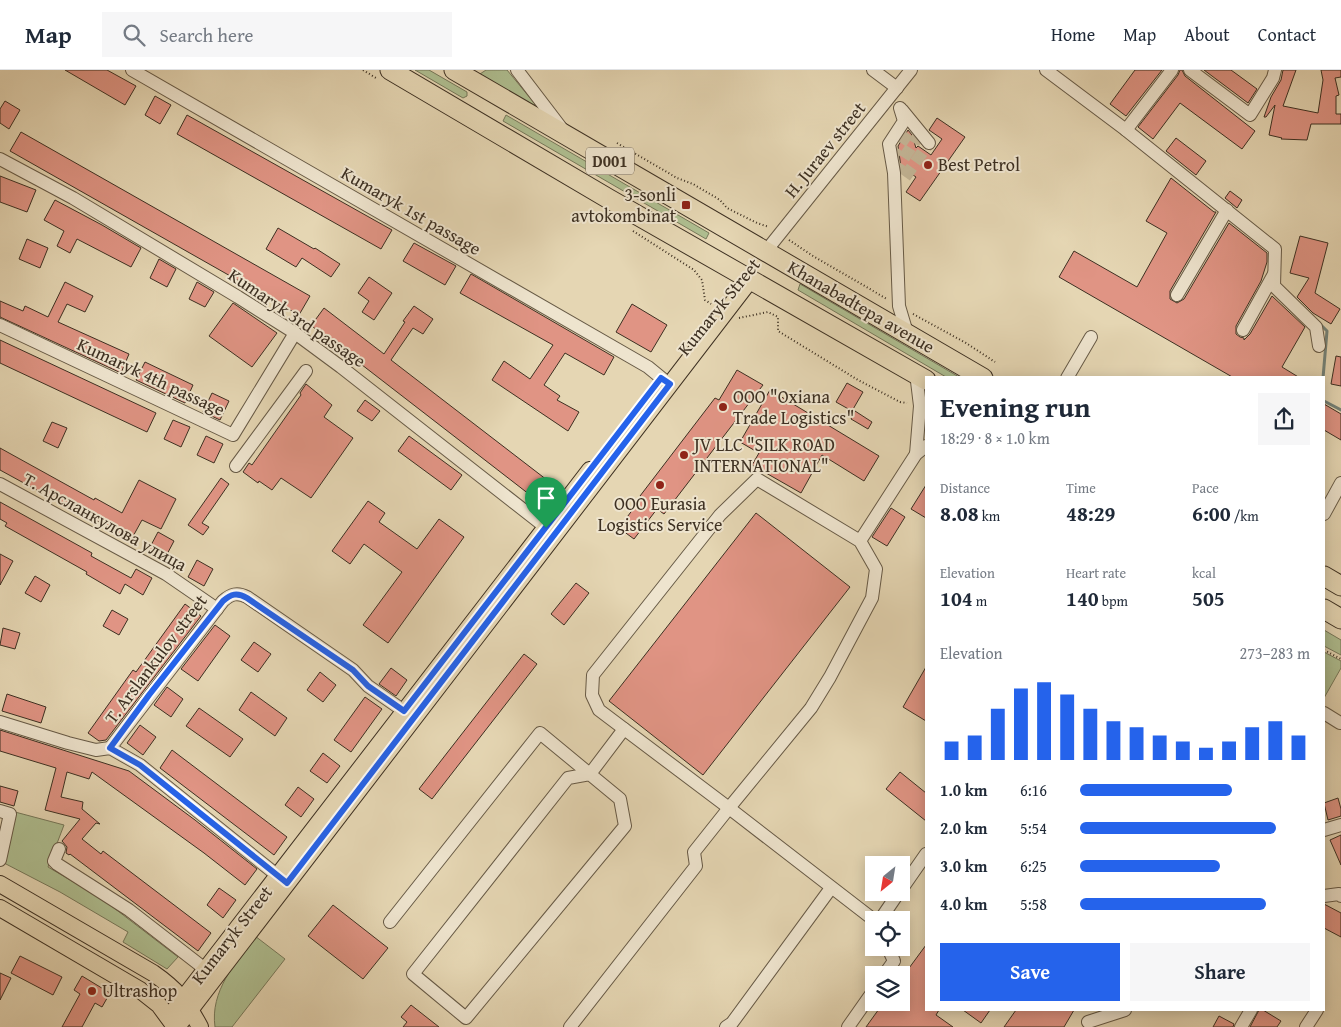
<!DOCTYPE html>
<meta charset="utf-8">
<style>
body{margin:0;font-family:"Gentium Book Plus",serif;background:#f6f6f7;color:#1f2937;height:100vh;display:flex;flex-direction:column;font-size:19px;white-space:nowrap}
*{box-sizing:border-box;margin:0}
p{font-size:16px;color:#747a83}
.icon{flex:none;width:28px;height:28px;fill:none;stroke:currentColor;stroke-width:2;stroke-linecap:round;stroke-linejoin:round}
.map{position:relative;flex:1;overflow:hidden}
.side{position:absolute;left:925px;top:306px;width:400px;height:635px;display:flex;flex-direction:column;background:#fff;border-radius:0px;box-shadow:0 2px 12px #0003}
.side>*{flex:none}
.needle{width:32px;rotate:210deg}
.buttons{position:absolute;left:865px;top:786px;display:grid;gap:10px}
.buttons a{display:grid;place-items:center;width:45px;height:45px;border-radius:0px;background:#fff;box-shadow:0 2px 12px #0003;font-size:25px}
.pin{position:absolute;display:grid;place-items:center;width:42px;height:42px;color:#fff;margin:-51px -21px;border-radius:50% 50% 50% 0;rotate:-45deg;box-shadow:0 0 5px #0007}
.pin .icon{rotate:45deg}
.round{display:grid;place-items:center;flex:none;width:52px;height:52px;border-radius:0px;background:#f6f6f7}
.head{display:flex;align-items:center;justify-content:space-between;height:85px;padding:0 15px}
h1{font-size:28px;font-weight:700;line-height:38px}
.metrics{display:grid;grid-template-columns:repeat(3,1fr);gap:8px;height:85px;padding:5px 15px}
.metrics div{display:grid;align-content:center}
.metrics b{font-size:21px;font-weight:700}
.metrics small{font-size:14px;font-weight:400}
.metrics p{font-size:14px}
.chart{height:140px;padding:10px 15px}
.chart p{display:flex;justify-content:space-between}
.chart svg{width:100%;height:90px;margin-top:5px;stroke:#2563eb;stroke-width:6}
.button{display:flex;gap:10px;margin-top:auto;padding:10px 15px}
.button a{flex:1;height:58px;border-radius:0px;background:#2563eb;color:#fff;font-size:20px;font-weight:700;line-height:58px;text-align:center}
.button a+a{background:#f6f6f7;color:#1f2937}
ul{padding:0 15px;list-style:none;font-size:16px}
li{display:grid;grid-template-columns:80px 60px 1fr;align-items:center;height:38px}
li i{height:12px;border-radius:6px;background:#2563eb}
header{display:flex;align-items:center;gap:30px;box-sizing:border-box;height:70px;padding:0 25px;background:#fff;border-bottom:1px solid #e0e1e3}
header strong{font-size:24px}
nav{display:flex;gap:28px;margin-inline-start:auto;font-size:18px}
.search{width:350px;height:45px;background:#f6f6f7;display:flex;align-items:center;gap:12px;box-sizing:border-box;padding:0 18px;border-radius:0px;color:#747a83;font-size:19px}
.map>svg:first-child{display:block}
.green{fill:#afbf91;stroke:#76785a}
.lines{fill:none;stroke-linecap:round;stroke-linejoin:round}
.stream{stroke:#738279;stroke-width:3}
.building{fill:#e09484;stroke:#3d3022}
.minor-tunnel{stroke:#c3b596;stroke-width:12;stroke-dasharray:12 6;stroke-linecap:butt}
.minor-casing{stroke:#675a46;stroke-width:14}
.major-casing{stroke:#3d3022;stroke-width:18}
.highway-casing{stroke:#3d3022;stroke-width:21}
.path{stroke:#3d3022;stroke-width:2;stroke-dasharray:1 2.5;stroke-linecap:butt}
.minor{stroke:#eee4ce;stroke-width:12}
.major{stroke:#e5d6b3;stroke-width:16}
.highway{stroke:#e5d6b3;stroke-width:19}
.route-casing{stroke:#fff;stroke-width:10}
.route{stroke:#2563eb;stroke-width:6}
.poi-dot{fill:#8f2418;stroke:#eee4ce;stroke-width:2}
.labels{text-anchor:middle;stroke-width:4;stroke-linejoin:round;paint-order:stroke}
.shield{fill:#eee4ce;stroke:#726656;stroke-width:1}
.shield-label{font-size:16px;font-weight:bold;fill:#3d3022}
.street-label{font-size:18px;fill:#3d3022;stroke:#eee4ce}
.poi-label{font-size:18px;fill:#3d3022;stroke:#eee4ce;text-anchor:start}
</style>
<header>
<strong>Map</strong>
<div class="search"><svg class="icon" aria-label="search" viewBox="0 0 24 24"><circle cx="10" cy="10" r="6"/><path d="M15 15l6 6"/></svg>Search here</div>
<nav><a>Home</a><a>Map</a><a>About</a><a>Contact</a></nav>
</header>
<div class="map">
<svg width="1341" height="957" viewBox="0 0 1341 957">
<rect width="100%" height="100%" fill="#e5d6b3"/>
<filter id="stains"><feTurbulence type="fractalNoise" baseFrequency=".004" numOctaves="4"/><feColorMatrix values="0 0 0 0 .2 0 0 0 0 .09 0 0 0 0 .02 0 0 0 .5 -.17"/></filter>
<radialGradient id="worn" r=".72"><stop offset=".6" stop-color="#630" stop-opacity="0"/><stop offset="1" stop-color="#630" stop-opacity=".3"/></radialGradient>
<!-- green -->
<g class="green">
<polygon points="415,0 429,0 467,22 467,26 463,28"/>
<polygon points="486,0 507,0 535,34 533,36 480,4"/>
<polygon points="506,45 709,163 706,169 503,51"/>
<polygon points="800,214 959,307 946,307 798,220"/>
<polygon points="1324,560 1341,570 1341,585 1324,576"/>
<polygon points="1324,582 1341,591 1341,598 1324,628"/>
<polygon points="15,742 64,755 48,797 101,828 178,887 167,899 123,872 128,862 60,822 4,793"/>
<path d="M255,866l30,23 -53,68h-17c-5,-36 20,-63 40,-91z"/>
</g>
<g class="lines">
<!-- stream -->
<g class="stream">
<polyline points="1320,254 1327,261 1323,308"/>
<polyline points="1324,331 1341,340"/>
</g>
</g>
<!-- building -->
<g class="building">
<polygon points="65,0 107,0 136,16 125,35"/>
<polygon points="1135,0 1162,0 1126,46 1110,34"/>
<polygon points="1180,0 1182,0 1185,6 1255,61 1242,79 1180,33 1153,69 1138,57 1178,5"/>
<polygon points="1204,0 1231,0 1257,19 1248,33"/>
<polygon points="1283,0 1296,0 1283,36 1318,43 1323,10 1321,0 1341,0 1341,7 1335,8 1339,25 1336,26 1336,44 1341,44 1341,54 1311,54 1307,70 1281,69 1282,68 1269,65 1275,35 1266,47 1264,47 1271,27 1281,10"/>
<polygon points="155,26 171,35 160,54 145,45"/>
<polygon points="5,31 20,40 9,59 0,53 0,39"/>
<polygon points="187,45 392,160 381,179 177,64"/>
<polygon points="937,48 965,67 920,131 906,122 916,107 901,97 898,76 908,60 912,65 916,78 918,76 931,85 942,69 929,60"/>
<polygon points="21,62 310,226 299,245 10,81"/>
<polygon points="1176,68 1206,91 1196,105 1166,81"/>
<polygon points="0,106 36,120 27,142 0,132"/>
<polygon points="1171,108 1214,142 1216,142 1170,221 1170,229 1177,233 1184,229 1229,153 1267,183 1267,192 1261,211 1236,256 1236,264 1240,267 1244,268 1244,270 1250,264 1272,226 1305,257 1282,297 1300,308 1234,308 1059,207 1074,181 1137,217 1167,163 1146,151"/>
<polygon points="1230,121 1242,130 1237,138 1225,128"/>
<polygon points="55,130 102,155 141,178 131,197 77,169 70,183 57,176 64,161 44,150"/>
<polygon points="278,158 314,179 315,178 340,194 331,207 302,188 296,197 266,179"/>
<polygon points="1300,166 1328,173 1315,223 1340,239 1331,254 1313,243 1297,227 1309,208 1290,203"/>
<polygon points="27,169 48,178 40,198 19,189"/>
<polygon points="414,173 456,196 445,215 403,191"/>
<polygon points="159,189 176,199 167,217 150,208"/>
<polygon points="471,204 614,287 604,305 565,283 544,315 560,326 557,330 579,342 568,361 492,310 504,291 530,309 553,275 460,223"/>
<polygon points="369,207 392,223 374,250 362,242 369,231 358,223"/>
<polygon points="65,212 93,226 85,242 67,234 58,252 129,284 121,303 0,247 0,231 23,241 25,236 48,247"/>
<polygon points="197,212 214,222 205,237 189,229"/>
<polygon points="233,233 277,263 252,297 209,266"/>
<polygon points="632,234 667,255 651,282 616,262"/>
<polygon points="414,236 433,249 423,264 413,258 391,290 547,410 534,428 313,257 313,253 324,238 384,284 405,252 403,251"/>
<polygon points="0,270 156,343 147,362 0,293"/>
<polygon points="1336,286 1341,287 1341,316 1331,314"/>
<polygon points="145,292 193,315 185,333 136,310"/>
<polygon points="737,300 763,315 664,444 657,439 634,469 619,458 642,427 640,426 715,328 719,330"/>
<polygon points="847,313 863,322 852,341 836,332"/>
<polygon points="306,314 332,335 324,347 353,368 311,428 281,408 272,420 259,411 258,413 243,402 249,393 252,395 301,325 300,323"/>
<polygon points="770,320 879,386 864,411 822,385 801,423 752,395 759,383 740,372"/>
<polygon points="212,323 229,331 220,350 203,342"/>
<polygon points="365,330 380,341 372,351 357,341"/>
<polygon points="1324,334 1341,344 1341,370 1324,360"/>
<polygon points="855,341 872,352 868,359 851,349"/>
<polygon points="173,350 190,357 181,377 164,369"/>
<polygon points="52,352 67,358 58,378 43,371"/>
<polygon points="206,366 223,374 214,393 197,385"/>
<polygon points="409,366 462,405 451,420 398,381"/>
<polygon points="0,378 94,430 95,428 122,443 139,410 176,429 161,459 142,450 131,470 76,439 75,441 0,400"/>
<polygon points="221,408 229,414 202,453 209,457 203,465 188,455"/>
<polygon points="926,415 926,448 911,439"/>
<polygon points="368,431 385,443 379,452 417,479 439,449 464,467 388,573 363,555 402,502 364,474 350,494 332,481"/>
<polygon points="0,432 92,483 91,486 131,508 136,499 152,508 143,525 125,514 120,524 86,504 87,502 5,456 7,453 0,449"/>
<polygon points="891,438 905,447 887,476 872,467"/>
<polygon points="756,443 850,517 703,705 609,631"/>
<polygon points="158,462 174,471 165,488 149,479"/>
<polygon points="0,484 13,491 0,515"/>
<polygon points="197,490 213,499 204,516 188,507"/>
<polygon points="35,506 50,515 41,532 25,523"/>
<polygon points="576,513 589,523 564,555 551,544"/>
<polygon points="185,534 201,546 106,670 99,671 88,663 133,600 136,602"/>
<polygon points="112,540 128,549 119,565 103,556"/>
<polygon points="215,555 230,566 198,611 181,599"/>
<polygon points="3,558 20,563 15,579 0,575"/>
<polygon points="254,572 271,584 258,602 241,590"/>
<polygon points="524,584 537,594 432,729 419,719"/>
<polygon points="926,597 926,651 903,637"/>
<polygon points="391,598 407,610 396,626 379,614"/>
<polygon points="320,602 336,615 323,632 307,620"/>
<polygon points="167,617 183,629 171,647 154,635"/>
<polygon points="251,622 287,648 275,666 239,640"/>
<polygon points="7,624 46,637 41,653 2,641"/>
<polygon points="365,627 382,639 351,682 334,670"/>
<polygon points="199,638 243,669 230,687 186,656"/>
<polygon points="140,655 156,667 143,685 127,673"/>
<polygon points="0,660 129,701 195,750 257,799 245,815 204,783 92,702 89,709 67,702 61,727 83,732 82,739 100,754 96,753 82,769 101,784 103,781 211,863 198,881 70,784 69,785 66,783 67,777 62,771 80,749 45,740 56,698 0,681"/>
<polygon points="172,680 287,767 274,785 160,698"/>
<polygon points="323,683 340,696 327,713 310,701"/>
<polygon points="900,702 926,723 926,751 886,719"/>
<polygon points="0,716 18,721 14,736 0,732"/>
<polygon points="298,717 314,729 301,747 285,735"/>
<polygon points="1338,728 1341,739 1341,746 1328,750 1324,733"/>
<polygon points="1341,765 1341,795 1330,770"/>
<polygon points="219,818 236,830 223,848 207,835"/>
<polygon points="1324,834 1341,843 1341,867 1324,858"/>
<polygon points="333,835 388,878 363,909 308,866"/>
<polygon points="926,875 926,940 939,940 936,945 953,957 866,957 884,932 901,932 901,909"/>
<polygon points="20,886 62,907 53,925 11,903"/>
<polygon points="0,903 11,908 0,930"/>
<polygon points="82,906 110,923 102,937 95,933 82,957 62,957 80,924 74,920"/>
<polygon points="411,935 439,957 403,957 407,952 401,947"/>
<polygon points="963,940 990,940 981,953"/>
<polygon points="1016,940 1074,940 1064,957 1004,957"/>
<polygon points="1259,940 1263,940 1281,951 1277,957 1250,957"/>
<polygon points="1219,946 1234,954 1233,957 1213,957"/>
</g>
<g class="lines">
<!-- minor-tunnel -->
<g class="minor-tunnel">
<polyline points="891,88 914,54"/>
<polyline points="894,103 921,62"/>
<polyline points="905,107 929,73"/>
</g>
<!-- minor casing -->
<g class="minor-casing">
<g id="minor">
<polyline points="132,0 648,297 670,315"/>
<polyline points="517,0 562,59"/>
<polyline points="873,0 897,18"/>
<polyline points="1046,0 1126,60 1275,179 1274,216 1316,257 1319,276"/>
<polyline points="1190,0 1250,45 1273,8 1275,0"/>
<polyline points="900,38 904,51 889,74 894,103 899,236 907,263"/>
<polyline points="902,40 929,73"/>
<polyline points="1126,60 1172,0"/>
<polyline points="0,89 73,128 238,227 295,263 341,297 553,463"/>
<polyline points="766,181 911,0"/>
<polyline points="1177,225 1227,140"/>
<polyline points="0,255 233,365 295,263"/>
<polyline points="1243,260 1274,204"/>
<polyline points="916,303 920,336 916,384"/>
<polyline points="1067,308 1091,267"/>
<polyline points="236,396 306,301"/>
<polyline points="0,414 166,504 217,539"/>
<polyline points="1324,444 1341,413"/>
<polyline points="860,471 757,409 720,445 593,605 592,625 599,640 729,738 811,638 830,607 872,528 876,499 860,471 916,384 926,376"/>
<polyline points="1324,643 1340,653"/>
<polyline points="0,652 68,673 96,680 110,678 140,695 283,810"/>
<path d="M110,678l113,-147c8,-7 14,-9 24,-4l106,73 15,16 36,25"/>
<polyline points="0,741 10,744 0,790"/>
<polyline points="1324,760 1341,755"/>
<polyline points="59,779 54,791 57,794 129,840 205,899"/>
<polyline points="901,820 926,784"/>
<polyline points="1324,826 1339,824 1341,826"/>
<polyline points="880,850 899,822"/>
<polyline points="390,852 540,663 620,729 625,756 466,948 413,904 568,708 590,704 624,659"/>
<polyline points="884,905 894,891 888,878"/>
<polyline points="1088,952 1125,940"/>
<polyline points="570,957 696,796 694,782 729,738 874,850"/>
<polyline points="726,957 732,953 831,818"/>
<polyline points="848,957 874,920"/>
<polyline points="1241,957 1251,940"/>
<polyline points="1306,957 1317,940"/>
</g>
</g>
<!-- major casing -->
<g class="major-casing">
<g id="major">
<path d="M0,814l153,89c23,16 34,29 47,54"/>
<polyline points="0,838 140,920 159,935 173,954"/>
<polyline points="169,947 590,400"/>
<polyline points="177,957 751,209"/>
</g>
</g>
<!-- highway casing -->
<g class="highway-casing">
<g id="highway">
<polyline points="390,0 609,129 926,310"/>
<polyline points="454,0 983,308"/>
<polyline points="1324,506 1341,516"/>
<polyline points="1324,539 1341,549"/>
</g>
</g>
<!-- path -->
<g class="path">
<polyline points="363,0 376,8"/>
<polyline points="617,73 677,108 693,114 720,130 727,138 757,153 769,157"/>
<polyline points="633,161 694,200 702,210 705,230 711,234"/>
<polyline points="789,170 813,186 887,229"/>
<polyline points="913,244 966,273 995,292"/>
<polyline points="739,248 768,242 778,247 778,261 858,310 900,332 907,333"/>
<polyline points="1324,580 1341,589"/>
</g>
<!-- minor -->
<use href="#minor" class="minor"/>
<!-- major -->
<use href="#major" class="major"/>
<!-- highway -->
<use href="#highway" class="highway"/>
</g>
<g class="lines">
<!-- route casing -->
<g class="route-casing">
<path id="route" d="M661,308l9,6 -383,499 -147,-118 -30,-17 39,-53 74,-94c8,-7 14,-9 24,-3l106,72 15,16 36,25z"/>
</g>
<!-- route -->
<use href="#route" class="route"/>
</g>
<!-- markers -->
<g class="poi-dot">
<circle cx="928" cy="95" r="5"/>
<rect x="681" y="130" width="10" height="10" rx="2.5"/>
<circle cx="723" cy="337" r="5"/>
<circle cx="684" cy="385" r="5"/>
<circle cx="660" cy="415" r="5"/>
<circle cx="92" cy="921" r="5"/>
</g>
<g class="labels">
<!-- shield labels -->
<rect class="shield" x="586" y="77.5" width="48" height="27" rx="4"/>
<g class="shield-label">
<text x="610" y="97">D001</text>
</g>
<!-- street labels -->
<g class="street-label">
<text transform="translate(825 80) rotate(-51)" y="6">H. Juraev street</text>
<text transform="translate(411 141) rotate(30)" y="6">Kumaryk 1st passage</text>
<text transform="translate(719 237) rotate(-51)" y="6">Kumaryk Street</text>
<text transform="translate(861 237) rotate(30)" y="6">Khanabadtepa avenue</text>
<text transform="translate(297 248) rotate(34)" y="6">Kumaryk 3rd passage</text>
<text transform="translate(151 307) rotate(25)" y="6">Kumaryk 4th passage</text>
<text transform="translate(105 452) rotate(29)" y="6">Т. Арсланкулова улица</text>
<text transform="translate(156 589) rotate(-53)" y="6">T. Arslankulov street</text>
<text transform="translate(232 865) rotate(-52)" y="6">Kumaryk Street</text>
</g>
<!-- poi labels -->
<g class="poi-label">
<text x="938" y="101">Best Petrol</text>
<text x="676" y="131" text-anchor="end">3-sonli<tspan x="676" dy="21">avtokombinat</tspan></text>
<text x="733" y="333">ООО "Oxiana<tspan x="733" dy="21">Trade Logistics"</tspan></text>
<text x="694" y="381">JV LLC "SILK ROAD<tspan x="694" dy="21">INTERNATIONAL"</tspan></text>
<text x="660" y="440" text-anchor="middle">OOO Eurasia<tspan x="660" dy="21">Logistics Service</tspan></text>
<text x="102" y="927">Ultrashop</text>
</g>
</g>
<rect width="100%" height="100%" filter="url(#stains)"/>
<rect width="100%" height="100%" fill="url(#worn)"/>
</svg>
<div class="buttons">
<a><svg class="needle" viewBox="-14 -14 28 28"><path d="M0-13l5 13h-10z" fill="#e53935"/><path d="M0 13l5-13h-10z" fill="#747a83"/></svg></a>
<a><svg class="icon" aria-label="locate" viewBox="0 0 24 24"><circle cx="12" cy="12" r="6"/><path d="M12 2v4M12 18v4M2 12h4M18 12h4"/></svg></a>
<a><svg class="icon" aria-label="layers" viewBox="0 0 24 24"><path d="M12 4l9 5-9 5-9-5zM3 14l9 5 9-5"/></svg></a>
</div>
<div class="pin" style="left:546px;top:458px;background:#1e9e55"><svg class="icon" aria-label="arrive" viewBox="0 0 24 24"><path d="M6 21V4h12l-3 4 3 4H6"/></svg></div>
<section class="side">
<div class="head"><div><h1>Evening run</h1><p>18:29 · 8 × 1.0 km</p></div><a class="round"><svg class="icon" aria-label="share" viewBox="0 0 24 24"><path d="M12 15V3M7 8l5-5 5 5M5 13v7h14v-7"/></svg></a></div>
<div class="metrics">
<div><p>Distance</p><b>8.08<small> km</small></b></div>
<div><p>Time</p><b>48:29</b></div>
<div><p>Pace</p><b>6:00<small> /km</small></b></div>
</div>
<div class="metrics">
<div><p>Elevation</p><b>104<small> m</small></b></div>
<div><p>Heart rate</p><b>140<small> bpm</small></b></div>
<div><p>kcal</p><b>505</b></div>
</div>
<div class="chart"><p><span>Elevation</span>273–283 m</p>
<svg viewBox="0 0 160 44" preserveAspectRatio="none"><path d="M5 44V35M15 44V32M25 44V19M35 44V9M45 44V6M55 44V12M65 44V19M75 44V25M85 44V28M95 44V32M105 44V35M115 44V38M125 44V35M135 44V28M145 44V25M155 44V32"/></svg>
</div>
<ul>
<li><b>1.0 km</b>6:16<i style="width:66%"></i></li>
<li><b>2.0 km</b>5:54<i style="width:85%"></i></li>
<li><b>3.0 km</b>6:25<i style="width:61%"></i></li>
<li><b>4.0 km</b>5:58<i style="width:81%"></i></li>
</ul>
<div class="button"><a>Save</a><a>Share</a></div>
</section>
</div>
